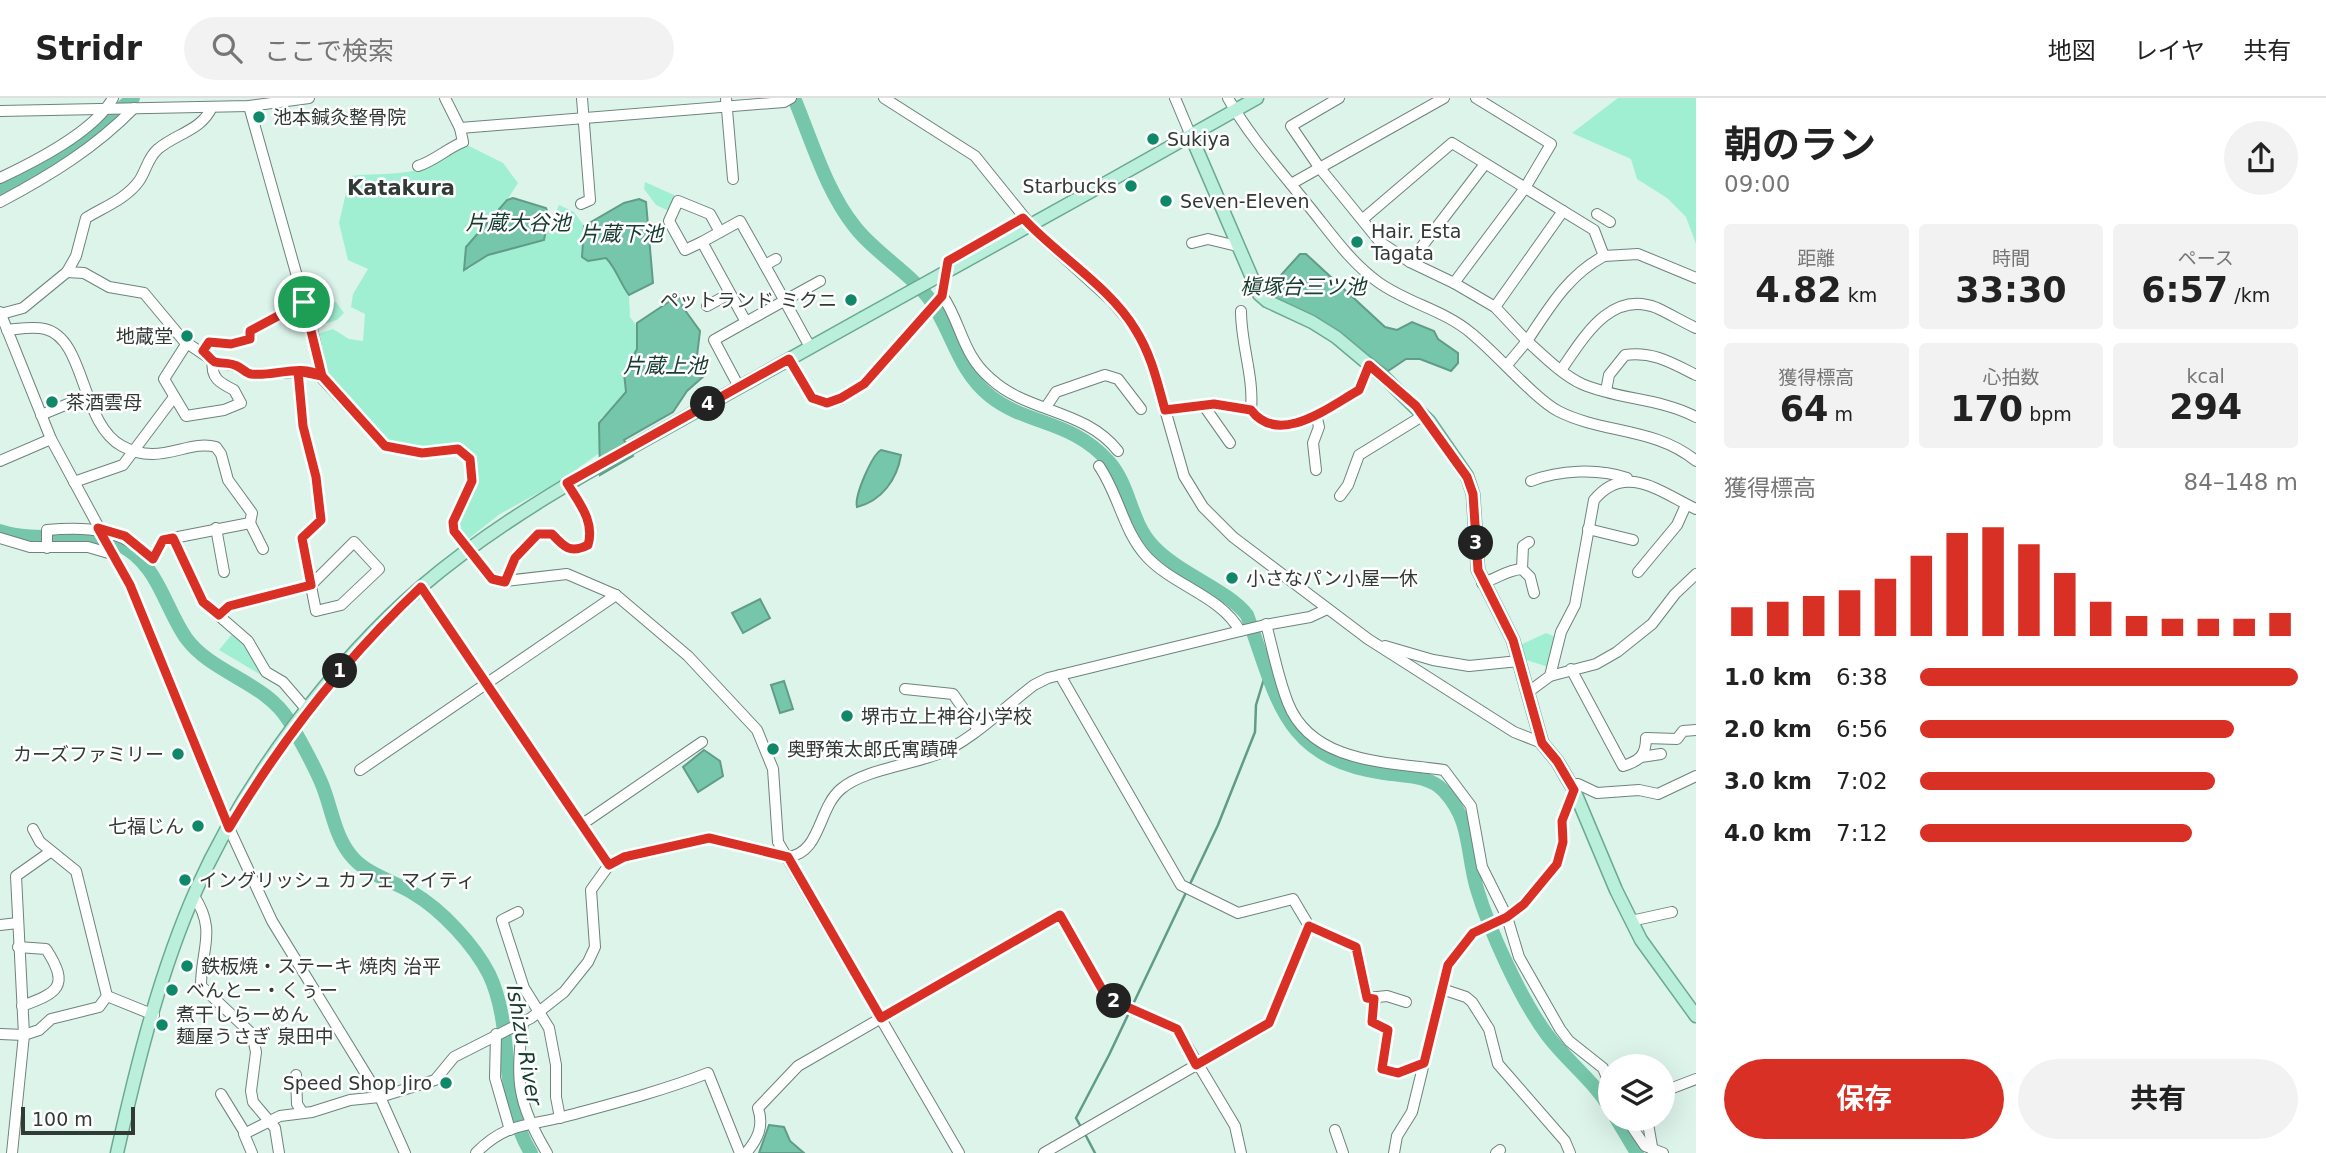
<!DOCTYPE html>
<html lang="ja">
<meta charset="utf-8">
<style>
body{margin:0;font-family:"DejaVu Sans","Noto Sans JP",sans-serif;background:#f2f2f2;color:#222;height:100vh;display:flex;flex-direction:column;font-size:26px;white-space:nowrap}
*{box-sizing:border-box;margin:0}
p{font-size:23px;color:#767676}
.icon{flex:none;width:38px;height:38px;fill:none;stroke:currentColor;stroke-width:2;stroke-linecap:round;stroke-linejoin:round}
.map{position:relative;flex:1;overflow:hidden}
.sheet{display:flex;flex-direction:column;background:#fff;width:630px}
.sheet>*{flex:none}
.buttons{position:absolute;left:1598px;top:956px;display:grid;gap:14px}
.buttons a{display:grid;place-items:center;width:77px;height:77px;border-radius:50%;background:#fff;box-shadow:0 7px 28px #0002;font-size:35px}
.scale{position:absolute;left:21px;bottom:18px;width:114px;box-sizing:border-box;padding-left:7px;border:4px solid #313a37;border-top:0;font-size:19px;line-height:24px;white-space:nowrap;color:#313a37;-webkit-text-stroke:5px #fff;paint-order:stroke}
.pin{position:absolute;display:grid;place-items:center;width:60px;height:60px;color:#fff;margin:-30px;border:4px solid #fff;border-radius:50%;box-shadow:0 2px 7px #0007}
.km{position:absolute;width:35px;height:35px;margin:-18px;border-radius:50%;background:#222;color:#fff;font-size:19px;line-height:35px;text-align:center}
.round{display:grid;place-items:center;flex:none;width:74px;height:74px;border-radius:37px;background:#f2f2f2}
.summary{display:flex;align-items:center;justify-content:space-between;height:119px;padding:0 28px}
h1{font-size:38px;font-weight:700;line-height:52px}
.stats{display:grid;grid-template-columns:repeat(3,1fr);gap:10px;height:119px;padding:7px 28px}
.stats div{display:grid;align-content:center;border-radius:7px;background:#f2f2f2;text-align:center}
.stats b{font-size:35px;font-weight:700}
.stats small{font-size:19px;font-weight:400}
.stats p{font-size:19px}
.chart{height:196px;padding:14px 28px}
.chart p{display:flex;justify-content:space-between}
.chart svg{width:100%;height:126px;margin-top:7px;stroke:#d93025;stroke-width:6}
.primary-button{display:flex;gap:14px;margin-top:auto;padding:14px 28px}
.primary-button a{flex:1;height:80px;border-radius:42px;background:#d93025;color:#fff;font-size:28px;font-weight:700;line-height:80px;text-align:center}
.primary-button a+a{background:#f2f2f2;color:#222}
ul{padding:0 28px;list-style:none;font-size:23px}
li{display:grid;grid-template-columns:112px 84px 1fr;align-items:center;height:52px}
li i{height:18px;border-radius:9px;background:#d93025}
header{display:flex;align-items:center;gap:42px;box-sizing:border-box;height:98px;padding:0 35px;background:#fff;border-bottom:2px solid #e0e0e0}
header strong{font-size:33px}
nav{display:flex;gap:38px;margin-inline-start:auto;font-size:24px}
.search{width:490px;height:63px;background:#f2f2f2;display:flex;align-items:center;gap:18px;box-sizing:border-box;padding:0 24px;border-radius:38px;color:#767676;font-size:26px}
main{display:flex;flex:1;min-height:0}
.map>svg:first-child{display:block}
.green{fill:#a1efd3}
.water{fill:#75c6aa;stroke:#619c88;stroke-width:2}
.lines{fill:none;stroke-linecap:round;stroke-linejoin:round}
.stream{stroke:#619c88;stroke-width:2.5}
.river{stroke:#75c6aa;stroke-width:14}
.minor-casing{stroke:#6e837b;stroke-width:12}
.major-casing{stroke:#6ca893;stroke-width:15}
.minor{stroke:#fff;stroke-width:10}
.major{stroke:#baefdc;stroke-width:12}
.minor-bridge-casing{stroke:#6e837b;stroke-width:12;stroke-linecap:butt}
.major-bridge-casing{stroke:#6ca893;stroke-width:15;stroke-linecap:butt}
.minor-bridge{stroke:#fff;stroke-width:10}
.major-bridge{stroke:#baefdc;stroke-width:12}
.route-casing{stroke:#fff;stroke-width:14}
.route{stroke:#d93025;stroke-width:9}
.poi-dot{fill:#0f886a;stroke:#fff;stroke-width:2.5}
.labels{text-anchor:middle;stroke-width:5;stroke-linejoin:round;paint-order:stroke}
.poi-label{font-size:19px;fill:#313a37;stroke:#fff;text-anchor:start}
.neighbourhood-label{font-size:21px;font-weight:bold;fill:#313a37;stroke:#fff}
.water-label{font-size:21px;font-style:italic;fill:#163b2f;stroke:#fff}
</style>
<header>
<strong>Stridr</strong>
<div class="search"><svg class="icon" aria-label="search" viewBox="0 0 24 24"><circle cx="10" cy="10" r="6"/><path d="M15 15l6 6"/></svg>ここで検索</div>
<nav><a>地図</a><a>レイヤ</a><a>共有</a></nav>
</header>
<main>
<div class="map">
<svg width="1696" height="1055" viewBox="0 0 1696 1055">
<rect width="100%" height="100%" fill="#ddf4eb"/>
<!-- green -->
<g class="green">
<polygon points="1618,0 1696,0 1696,146 1686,119 1667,100 1637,81 1631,61 1572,35"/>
<path d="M465,46l38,19 15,20 -11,17 -41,47 3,22 19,-14 56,-15 15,-35 15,7 10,14 -3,18 7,17 19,-3 22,37 1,22 7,9 2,13 -2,10 -13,24 2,19 -11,15 -14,11v34l-41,29 -60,33 -33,26c-24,-31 7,-32 8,-59 0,-9 -4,-19 -6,-28l-79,-9 -15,-11 -47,-56c-3,-14 -9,-27 -11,-43l16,-5 16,10 14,2 2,-27 -14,-7 2,-13 15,-25 -20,-9 -9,-37 11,-47c26,-3 64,0 88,-13 10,-6 15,-14 27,-19z"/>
<polygon points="645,84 676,98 669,113 656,107 644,91"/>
<polygon points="336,204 344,215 337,222 314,229 310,214 318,207"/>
<polygon points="233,535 244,546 261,577 219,552"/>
<polygon points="1546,535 1556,539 1548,569 1523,561 1520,547"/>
</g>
<!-- water -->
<g class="water">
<polygon points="513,100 546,110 549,118 544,142 488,157 464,172 466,149 507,102"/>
<path d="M639,101l7,3 7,81 -24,12c-9,-12 -13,-27 -23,-37l-18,3 -6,-4 2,-31 40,-23z"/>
<polygon points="1300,156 1306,156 1385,229 1397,232 1412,224 1434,233 1438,241 1458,255 1458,265 1451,273 1420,261 1406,261 1388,273 1338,235 1269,198 1272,187"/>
<polygon points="676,199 685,202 682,208 700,233 697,258 707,269 704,278 687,293 673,314 624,342 633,358 600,377 599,325 626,294 624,275 637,251 637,225"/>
<path d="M881,352l20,5c-4,24 -19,46 -44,52 -3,-11 15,-52 24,-57z"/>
<polygon points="760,501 770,520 743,535 732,515"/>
<polygon points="784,583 793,611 780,615 771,587"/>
<polygon points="704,652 720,663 723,678 698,694 683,669"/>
<polygon points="769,1027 784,1029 790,1043 804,1055 759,1055"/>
</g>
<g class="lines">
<!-- stream -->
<g class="stream">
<polyline points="1082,1031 1076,1020 1109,957 1218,727 1255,634 1256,607 1267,571"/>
<polyline points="1085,1036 1095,1055"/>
</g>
<!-- river -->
<g class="river">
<path d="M794,0c18,43 32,93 61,129 21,27 53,44 73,70 24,32 29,73 62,99 38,30 81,23 119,66 22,25 21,60 44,84 26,28 75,44 94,69 31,84 35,143 137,158 20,3 45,2 60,18 28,30 22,61 33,98 13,43 44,111 71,147 20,26 45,44 62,72"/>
<polyline points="0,94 80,46 133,0"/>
<path d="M0,433c38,13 92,-1 120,14 38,19 44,61 66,93 26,36 80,44 103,83 11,19 23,40 32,61 11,25 13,56 33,77 15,16 41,23 59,34 29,17 61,52 76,81 27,57 8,124 42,179"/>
<polyline points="1616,1020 1637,1055"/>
</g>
<!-- minor casing -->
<g class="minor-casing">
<g id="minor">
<polyline points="726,0 733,81"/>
<polyline points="884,0 975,58 1038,136 1112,203 1134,229 1150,259 1184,378 1203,409 1233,439 1368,541 1514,634 1542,645"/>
<polyline points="1175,0 1191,38"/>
<path d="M1228,0c21,38 52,72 79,106 23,28 42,57 71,78 29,21 66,28 93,51 25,20 63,65 87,78 45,23 97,16 138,50"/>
<polyline points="1339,0 1291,28 1319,69 1380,144 1410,164 1454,185 1525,90 1551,46 1476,0"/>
<polyline points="249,8 313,235 322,278"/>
<polyline points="0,13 249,8 309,0"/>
<polyline points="460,30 784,4 791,0"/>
<path d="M418,68c18,-6 28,-17 45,-24l-3,-14 -15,-30"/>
<path d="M0,80c34,-16 94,-46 113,-80"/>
<polyline points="1291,86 1444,0"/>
<path d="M0,104c49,-26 95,-54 134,-94"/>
<polyline points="581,106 590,102 582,0"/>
<polyline points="1597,116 1610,124"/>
<path d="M1363,121l89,-76 142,87 10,26c-36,19 -55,52 -77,85l-32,-34 -41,-24"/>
<polyline points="702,144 685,152 669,123 678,103 710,116 720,134"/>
<polyline points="1192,145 1208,141 1237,148"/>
<polyline points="1604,158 1638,156 1696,180"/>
<polyline points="1410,164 1485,66"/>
<polyline points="765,167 776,161"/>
<polyline points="67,174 84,175 109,189 144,195 184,243 215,264 237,268 249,276 316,274 385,348 422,355 458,351 470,361 472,382 453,424 454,433"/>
<path d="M942,197c20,29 19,58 49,84 37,34 94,30 127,72"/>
<polyline points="707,208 729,196"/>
<polyline points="1495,209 1563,113"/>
<path d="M1241,213c0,34 13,65 10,99"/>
<polyline points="0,214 51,341 130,487 229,730 272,823 380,999 405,1055"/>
<path d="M1,216l22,-6 44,-36 9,-16 10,-38c18,-11 40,-19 53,-37 7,-10 9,-24 19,-32 19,-16 43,-18 54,-42"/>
<path d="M7,232c12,-1 26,-4 38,-1 41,10 35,94 77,117 38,21 65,-7 94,1l5,7 7,26 24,33 -2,10 -87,17 -10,19c-32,-30 -63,-33 -106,-29v18"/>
<path d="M187,245l-23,36 22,37 38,-6 17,-7 -7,-13c-14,-7 -24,-12 -21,-30"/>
<path d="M810,249c-23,-42 -46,-84 -70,-126l-38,21 44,80 74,-41"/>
<polyline points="203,253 209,244 231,246 250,241 250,233 304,204"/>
<polyline points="789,261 812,300 827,305 841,301 864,286 942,197 948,163 1023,120"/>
<path d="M1507,267l20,-24c17,15 34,33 55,43 37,16 78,14 114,33"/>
<path d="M1561,272c22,-31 49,-81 96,-62 13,6 26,14 39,20"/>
<polyline points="739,289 714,242 746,224"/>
<path d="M1606,293l3,-16 16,-20c28,-4 47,8 71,20"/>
<polyline points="1204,308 1230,345"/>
<polyline points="1046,309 1056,294 1105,277 1118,281 1141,311"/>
<path d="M1165,312l49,-6 37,6c27,37 78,-3 108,-20l10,-25"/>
<polyline points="41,317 87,298"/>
<polyline points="0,363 51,341"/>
<path d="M1099,368c20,29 24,65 48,91 27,29 74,39 93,74"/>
<polyline points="1316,372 1313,345 1319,329 1316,316"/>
<path d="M1531,383c28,-11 67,-13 96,-3"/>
<polyline points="74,384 123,367 174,299"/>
<polyline points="1340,398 1348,387 1359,357 1424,317"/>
<polyline points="250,425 263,451"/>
<polyline points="216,430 224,474"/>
<polyline points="1588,431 1633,442"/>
<polyline points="0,440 30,449 88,449 112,456"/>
<polyline points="173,440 203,504 248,543 266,574 283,584 308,613"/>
<polyline points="1529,444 1523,448 1522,471 1530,479 1534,495"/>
<polyline points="1638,474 1677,427 1686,407"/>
<polyline points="492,481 505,483 567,476 616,497 688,558 757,632 773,671 778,744 959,1055"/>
<path d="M505,483l10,-23 23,-24h14c12,13 18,20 36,11 7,-24 -9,-42 -21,-62"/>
<path d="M1482,485c15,-4 24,-13 40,-14"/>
<polyline points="421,489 609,767"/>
<path d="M219,517l10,-9 82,-21 43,-43 25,27 -38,36 -25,6c-5,-25 -10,-49 -14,-73l19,-18 -5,-43 -13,-51 -5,-55"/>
<path d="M1266,526c7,26 12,54 22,79 24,61 101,59 156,67l27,36 11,61 25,50 12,40 41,72 9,12 34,27 7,17"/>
<polyline points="1385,548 1433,562 1469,568 1519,563"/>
<path d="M1571,571l52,97c16,-5 23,-10 23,-28l31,1 6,-8 13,-1"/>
<polyline points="1550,578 1596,566 1617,554 1652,526 1675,496 1696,476"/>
<polyline points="905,591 953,596 977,630"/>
<path d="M1527,595l23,-17 11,-44 14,-27 19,-105c31,-38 66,-8 102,9"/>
<polyline points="1641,659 1661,656"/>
<polyline points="360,672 616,497"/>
<polyline points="1570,686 1578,686 1597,695 1639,692 1658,696 1696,678"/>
<polyline points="581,727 702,644"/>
<path d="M194,798c23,35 7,52 7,90l51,48 4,18 -5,39 2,11 22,26 4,25"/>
<polyline points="518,814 502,822 524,890 549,930 556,967 556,999 560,1020"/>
<polyline points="1631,823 1672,814"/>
<polyline points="0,827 18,825"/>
<polyline points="1309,828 1356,849 1368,900 1387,898 1406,904"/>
<path d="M18,849l28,2c25,38 11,44 -24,57"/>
<polyline points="1442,891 1466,899 1472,904 1489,931 1498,966 1565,1043 1570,1055"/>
<polyline points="107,898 154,917"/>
<polyline points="1375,901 1372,924 1388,932 1382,971 1398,975 1424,965"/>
<path d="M523,924c-8,56 -6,81 24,131"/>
<polyline points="0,936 24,937 39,932 51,921 99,909 107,898 76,773 40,744 33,731"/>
<polyline points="496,936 495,980 510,1032"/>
<polyline points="296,977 297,1006 303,1015"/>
<polyline points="1662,994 1696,981"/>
<polyline points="221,996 245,1035"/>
<polyline points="1626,1020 1645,1048 1663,1055"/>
<polyline points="1647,1020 1653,1054"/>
<polyline points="1335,1032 1343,1055"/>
<polyline points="12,1055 24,937 16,778 50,754"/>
<path d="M252,1055l-8,-19 36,-18 32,-4 38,-12 30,-3 55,-17 19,-23 77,-39 33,-26 24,-30 7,-15 -4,-57 18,-25 15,-8 85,-19 79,19c33,-4 30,-49 53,-68 22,-19 69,-24 97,-35 32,-12 68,-48 96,-69l14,-7 217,-53 45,-8 15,-7"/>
<path d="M476,1055c29,-30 51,-27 87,-36 48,-13 99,-26 145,-44l32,80"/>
<path d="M746,1055c12,-14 18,-27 12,-45l40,-42 262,-151 47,83 70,31 58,97 6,27"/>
<polyline points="1044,1055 1269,925 1309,828 1293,801 1238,815 1181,787 1060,577"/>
<polyline points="1394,1055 1397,1038 1412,1014 1448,867 1473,835 1507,819 1524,805 1557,766 1563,744 1562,723 1574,692"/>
<polyline points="1496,1055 1500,1052"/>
</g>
</g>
<!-- major casing -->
<g class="major-casing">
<g id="major">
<polyline points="1191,38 1259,196 1267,203 1312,224 1336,239 1385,280 1429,323 1467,378 1473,396 1478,472 1513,542 1542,645 1557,663 1574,692 1616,792 1641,842 1696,918"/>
<polyline points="1106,85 1257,0"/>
<path d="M117,1055c20,-89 43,-182 80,-265 48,-107 135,-224 224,-301 75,-64 161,-112 247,-160 65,-36 130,-73 195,-109"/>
</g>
</g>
<!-- minor -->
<use href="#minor" class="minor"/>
<!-- major -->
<use href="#major" class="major"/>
<!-- minor-bridge casing -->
<g class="minor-bridge-casing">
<polyline id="minor-bridge" points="454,433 492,481"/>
</g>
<!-- major-bridge casing -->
<g class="major-bridge-casing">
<polyline id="major-bridge" points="863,220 1106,85"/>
</g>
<!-- minor-bridge -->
<use href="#minor-bridge" class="minor-bridge"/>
<!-- major-bridge -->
<use href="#major-bridge" class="major-bridge"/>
</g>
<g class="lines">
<!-- route casing -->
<g class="route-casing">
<path id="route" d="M304,204l18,74 -24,-5 5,55 13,51 5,43 -19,18 9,47 -82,21 -10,9 -16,-13 -30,-64 -10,2 -10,19 -28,-23 -27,-8 32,57 99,243c53,-89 117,-170 192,-241l188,278 15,-8 85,-19 79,19 93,161 179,-103 47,83 70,31 19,36 73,-42 40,-97 47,21 11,51 7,1 -2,23 16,8 -6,39 16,4 26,-10 24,-98 25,-32 34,-16 17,-13 33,-40 6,-22 -1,-21 12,-31 -17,-29 -15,-18 -29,-103 -35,-70 -5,-76 -6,-17 -51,-71 -47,-41 -10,25c-30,17 -80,57 -108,20l-37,-6 -49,6c-8,-29 -14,-56 -30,-81 -25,-42 -78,-74 -112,-111l-75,43 -6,35 -78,88 -23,14 -14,5 -15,-5 -23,-39 -222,124c12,20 28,38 21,62 -18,9 -24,2 -36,-11h-14l-23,24 -10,24 -13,-3 -38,-48 -1,-9 19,-41 -2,-22 -12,-10 -36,4 -37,-7 -63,-70c-22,-13 -47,1 -71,-2 -5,-1 -9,-6 -14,-8 -7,-4 -15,-2 -22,-4 -4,-2 -8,-8 -12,-11l6,-9 22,2 19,-5v-8l54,-29"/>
</g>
<!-- route -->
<use href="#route" class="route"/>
</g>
<!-- markers -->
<g class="poi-dot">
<circle cx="259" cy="19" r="7"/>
<circle cx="1153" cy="41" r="7"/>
<circle cx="1131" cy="88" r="7"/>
<circle cx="1166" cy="103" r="7"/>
<circle cx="1357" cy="144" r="7"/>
<circle cx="851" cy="202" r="7"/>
<circle cx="187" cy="238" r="7"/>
<circle cx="52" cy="304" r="7"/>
<circle cx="1232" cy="480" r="7"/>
<circle cx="847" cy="618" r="7"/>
<circle cx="773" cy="651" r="7"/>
<circle cx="178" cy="656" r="7"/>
<circle cx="198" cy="728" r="7"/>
<circle cx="185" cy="782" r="7"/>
<circle cx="187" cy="868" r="7"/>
<circle cx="172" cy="892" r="7"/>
<circle cx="162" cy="927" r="7"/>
<circle cx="446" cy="985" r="7"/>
</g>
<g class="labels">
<!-- poi labels -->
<g class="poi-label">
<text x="273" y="26">池本鍼灸整骨院</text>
<text x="1167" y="48">Sukiya</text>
<text x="1117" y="95" text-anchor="end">Starbucks</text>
<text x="1180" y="110">Seven-Eleven</text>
<text x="1371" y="140">Hair. Esta<tspan x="1371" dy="22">Tagata</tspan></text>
<text x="837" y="209" text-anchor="end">ペットランド ミクニ</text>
<text x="173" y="245" text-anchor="end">地蔵堂</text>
<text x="66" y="311">茶酒雲母</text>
<text x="1246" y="487">小さなパン小屋一休</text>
<text x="861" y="625">堺市立上神谷小学校</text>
<text x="787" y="658">奥野策太郎氏寓蹟碑</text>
<text x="164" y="663" text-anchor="end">カーズファミリー</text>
<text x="184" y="735" text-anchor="end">七福じん</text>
<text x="199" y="789">イングリッシュ カフェ マイティ</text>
<text x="201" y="875">鉄板焼・ステーキ 焼肉 治平</text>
<text x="186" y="899">べんとー・くぅー</text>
<text x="176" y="923">煮干しらーめん<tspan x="176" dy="22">麺屋うさぎ 泉田中</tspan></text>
<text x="432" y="992" text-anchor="end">Speed Shop Jiro</text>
</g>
<!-- neighbourhood labels -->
<g class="neighbourhood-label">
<text x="401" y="97">Katakura</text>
</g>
<!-- water labels -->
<g class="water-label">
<text x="518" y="132">片蔵大谷池</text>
<text x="621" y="143">片蔵下池</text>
<text x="1303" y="196">槇塚台三ツ池</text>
<text x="665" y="275">片蔵上池</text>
<text transform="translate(524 947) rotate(80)" y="7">Ishizu River</text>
</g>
</g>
</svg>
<div class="buttons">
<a><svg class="icon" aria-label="layers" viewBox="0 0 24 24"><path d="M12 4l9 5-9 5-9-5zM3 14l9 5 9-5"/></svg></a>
</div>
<div class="scale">100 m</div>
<div class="pin" style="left:304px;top:204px;background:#1e9e55"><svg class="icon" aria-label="arrive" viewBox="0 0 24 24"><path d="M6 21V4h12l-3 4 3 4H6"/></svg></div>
<b class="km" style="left:340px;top:573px">1</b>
<b class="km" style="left:1114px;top:903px">2</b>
<b class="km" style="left:1476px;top:445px">3</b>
<b class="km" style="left:708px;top:306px">4</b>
</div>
<section class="sheet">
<div class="summary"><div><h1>朝のラン</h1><p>09:00</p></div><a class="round"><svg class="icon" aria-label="share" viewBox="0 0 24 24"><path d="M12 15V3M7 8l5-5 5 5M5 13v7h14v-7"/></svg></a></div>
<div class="stats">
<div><p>距離</p><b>4.82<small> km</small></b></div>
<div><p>時間</p><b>33:30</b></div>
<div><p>ペース</p><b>6:57<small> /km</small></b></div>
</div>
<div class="stats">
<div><p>獲得標高</p><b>64<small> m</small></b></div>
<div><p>心拍数</p><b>170<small> bpm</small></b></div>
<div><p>kcal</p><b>294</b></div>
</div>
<div class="chart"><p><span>獲得標高</span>84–148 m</p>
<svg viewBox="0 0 160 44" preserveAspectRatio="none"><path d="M5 44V34M15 44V32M25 44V30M35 44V28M45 44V24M55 44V16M65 44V8M75 44V6M85 44V12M95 44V22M105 44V32M115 44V37M125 44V38M135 44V38M145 44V38M155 44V36"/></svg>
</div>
<ul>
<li><b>1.0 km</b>6:38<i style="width:100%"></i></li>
<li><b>2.0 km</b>6:56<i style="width:83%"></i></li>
<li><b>3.0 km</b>7:02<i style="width:78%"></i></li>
<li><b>4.0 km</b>7:12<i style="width:72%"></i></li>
</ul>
<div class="primary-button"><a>保存</a><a>共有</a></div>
</section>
</main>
